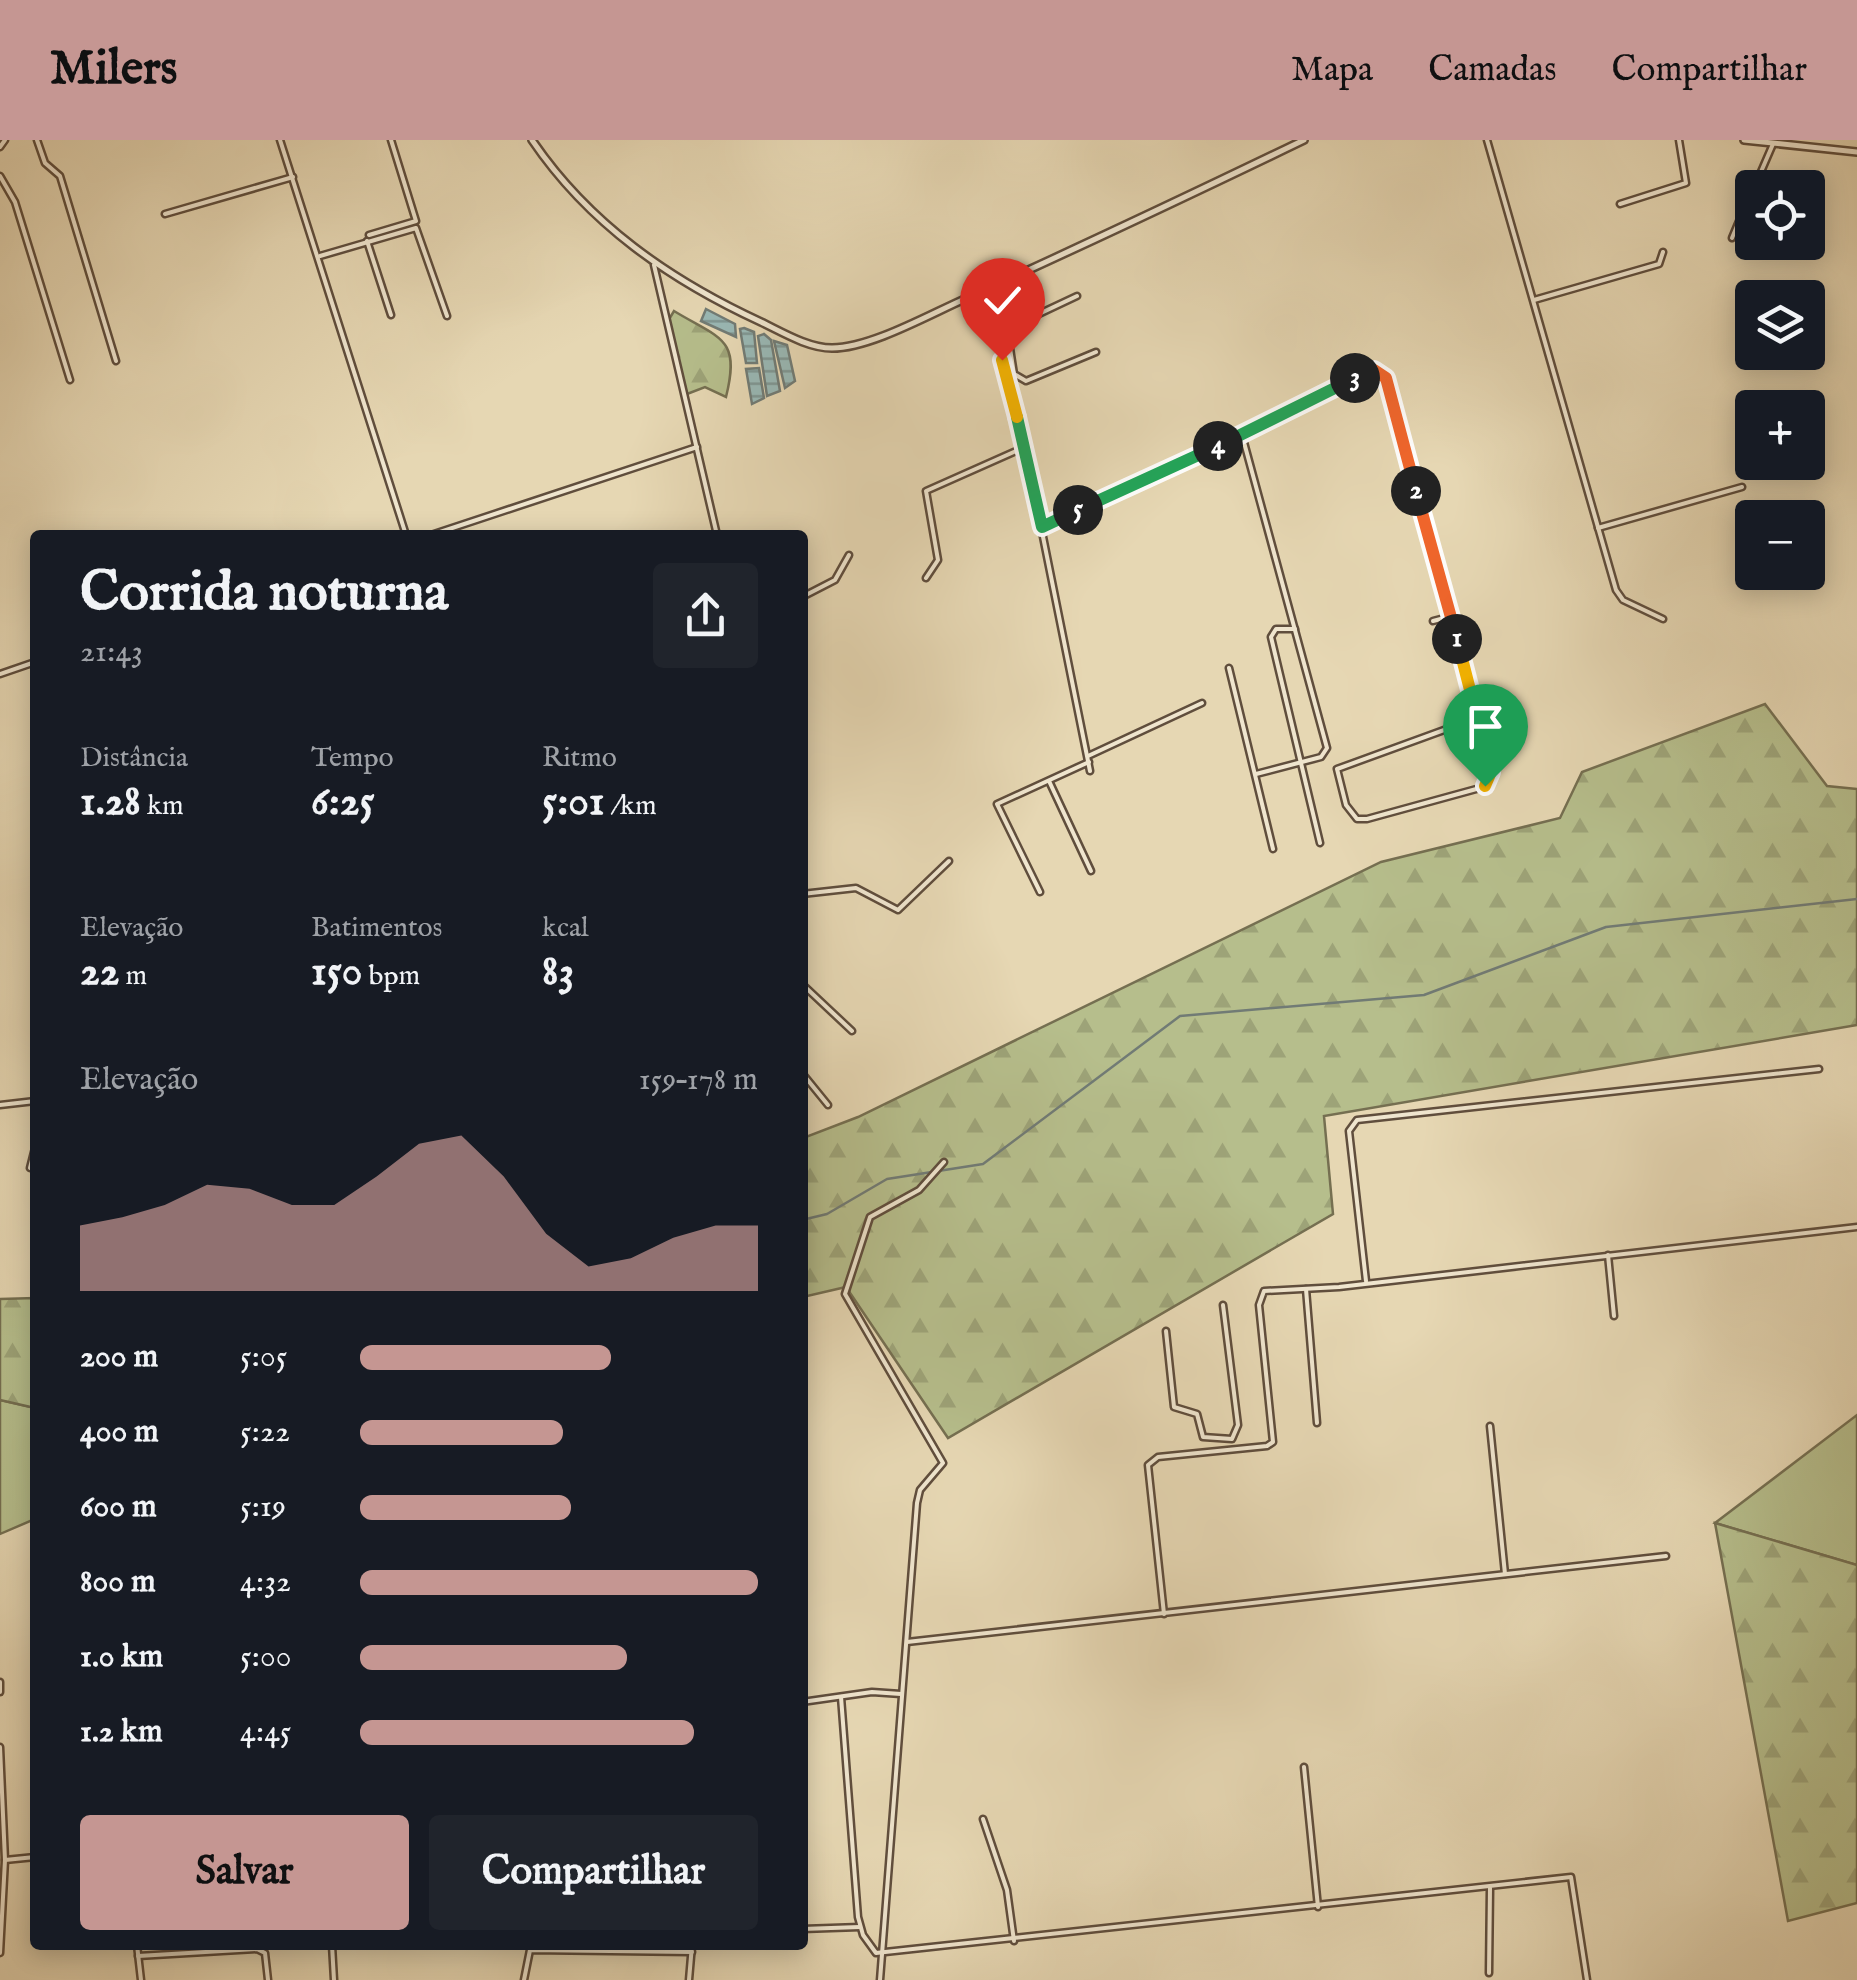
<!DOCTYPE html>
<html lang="pt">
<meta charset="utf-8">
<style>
body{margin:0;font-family:"IM FELL English",serif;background:#20242c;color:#f1f3f6;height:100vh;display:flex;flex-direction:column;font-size:38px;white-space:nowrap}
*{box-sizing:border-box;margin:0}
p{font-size:32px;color:#9ea1a6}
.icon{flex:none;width:55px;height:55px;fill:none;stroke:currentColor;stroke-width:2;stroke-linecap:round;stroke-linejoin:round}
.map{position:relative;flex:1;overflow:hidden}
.panel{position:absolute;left:30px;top:390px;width:778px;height:1420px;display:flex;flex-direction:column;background:#171b24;border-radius:10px;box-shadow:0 5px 25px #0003}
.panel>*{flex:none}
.tools{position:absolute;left:1735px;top:30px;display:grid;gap:20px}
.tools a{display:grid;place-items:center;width:90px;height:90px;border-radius:10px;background:#171b24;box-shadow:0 5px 25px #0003;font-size:50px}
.pin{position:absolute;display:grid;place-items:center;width:85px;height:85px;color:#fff;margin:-102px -42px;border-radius:50% 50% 50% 0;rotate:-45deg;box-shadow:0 0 10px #0007}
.pin .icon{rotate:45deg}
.km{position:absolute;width:50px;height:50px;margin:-25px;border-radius:50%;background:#222;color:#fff;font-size:28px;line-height:50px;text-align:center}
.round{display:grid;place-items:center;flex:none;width:105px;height:105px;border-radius:10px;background:#20242c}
.headline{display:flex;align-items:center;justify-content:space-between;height:170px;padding:0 50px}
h1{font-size:55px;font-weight:700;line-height:75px}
.figures{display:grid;grid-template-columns:repeat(3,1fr);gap:15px;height:170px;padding:10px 50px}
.figures div{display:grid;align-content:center}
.figures b{font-size:42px;font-weight:700}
.figures small{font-size:28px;font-weight:400}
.figures p{font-size:28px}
.chart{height:280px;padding:20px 50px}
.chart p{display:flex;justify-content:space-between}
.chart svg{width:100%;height:180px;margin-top:10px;fill:#c59692;opacity:.7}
.primary-button{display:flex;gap:20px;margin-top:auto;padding:20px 50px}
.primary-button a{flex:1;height:115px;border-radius:10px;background:#c59692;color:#111;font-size:40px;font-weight:700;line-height:115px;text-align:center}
.primary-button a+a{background:#20242c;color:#f1f3f6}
ul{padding:0 50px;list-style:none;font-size:32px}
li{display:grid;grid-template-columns:160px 120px 1fr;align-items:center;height:75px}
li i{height:25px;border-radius:12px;background:#c59692}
header{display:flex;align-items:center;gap:60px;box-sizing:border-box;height:140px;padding:0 50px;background:#c59692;color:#111}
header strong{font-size:48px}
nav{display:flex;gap:55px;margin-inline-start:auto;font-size:35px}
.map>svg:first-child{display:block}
.grass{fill:#b6be8c;stroke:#756f51;stroke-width:2.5}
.forest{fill:url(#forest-firs);stroke:#756f51;stroke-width:2.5}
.water{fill:url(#water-rules);stroke:#717b75;stroke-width:2.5}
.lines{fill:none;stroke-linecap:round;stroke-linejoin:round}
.stream{stroke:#717b75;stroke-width:2.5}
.minor-casing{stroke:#604e3d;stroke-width:9}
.tertiary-casing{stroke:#604e3d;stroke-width:10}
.minor{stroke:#efe5ce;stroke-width:4}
.tertiary{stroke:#efe5ce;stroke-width:5}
.split-1-casing{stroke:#fff;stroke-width:20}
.split-2-casing{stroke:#fff;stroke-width:20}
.split-3-casing{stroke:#fff;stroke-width:20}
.split-4-casing{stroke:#fff;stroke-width:20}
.split-5-casing{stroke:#fff;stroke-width:20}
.split-6-casing{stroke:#fff;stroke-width:20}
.split-7-casing{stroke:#fff;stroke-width:20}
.split-1{stroke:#f5b400;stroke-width:12}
.split-2{stroke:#f0652b;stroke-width:12}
.split-3{stroke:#f0652b;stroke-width:12}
.split-4{stroke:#22a559;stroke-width:12}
.split-5{stroke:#22a559;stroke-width:12}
.split-6{stroke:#22a559;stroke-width:12}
.split-7{stroke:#f5b400;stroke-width:12}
</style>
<header>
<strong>Milers</strong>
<nav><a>Mapa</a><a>Camadas</a><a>Compartilhar</a></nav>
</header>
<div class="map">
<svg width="1857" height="1840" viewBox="0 0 1857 1840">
<defs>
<pattern id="forest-firs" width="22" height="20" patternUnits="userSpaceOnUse" patternTransform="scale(2.5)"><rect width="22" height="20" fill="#b6be8c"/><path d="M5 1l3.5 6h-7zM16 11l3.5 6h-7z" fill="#9da378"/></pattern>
<pattern id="water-rules" width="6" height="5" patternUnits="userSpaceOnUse" patternTransform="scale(2.5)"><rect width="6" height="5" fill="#99b8b5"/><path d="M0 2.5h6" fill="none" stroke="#7e9592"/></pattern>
</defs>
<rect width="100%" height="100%" fill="#e6d7b3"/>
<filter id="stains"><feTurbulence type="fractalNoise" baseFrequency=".002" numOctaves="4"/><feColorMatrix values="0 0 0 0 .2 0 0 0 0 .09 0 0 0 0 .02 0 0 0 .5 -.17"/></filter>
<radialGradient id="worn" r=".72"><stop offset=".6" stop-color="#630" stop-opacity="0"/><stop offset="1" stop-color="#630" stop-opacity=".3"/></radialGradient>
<!-- grass -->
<g class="grass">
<polygon points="0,1260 35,1268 35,1379 0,1394"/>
<polygon points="1857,1275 1857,1425 1715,1383"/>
</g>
<!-- forest -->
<g class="forest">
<path d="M674,171c46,28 67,26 52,86l-21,-10 -18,7 -19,-73z"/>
<polygon points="1765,564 1827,646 1857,649 1857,885 1324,976 1333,1074 948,1298 846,1147 803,1157 803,998 858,977 1381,722 1560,678 1582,632"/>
<polygon points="35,1158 35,1268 0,1260 0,1159"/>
<polygon points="1715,1383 1857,1425 1857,1763 1788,1781"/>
</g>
<!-- water -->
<g class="water">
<polygon points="706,169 735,184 736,197 701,181"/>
<polygon points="744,188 754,192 757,223 746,223 740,189"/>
<polygon points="764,194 771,200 780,251 767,256 758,196"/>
<polygon points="774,201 787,205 795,241 785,248"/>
<polygon points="759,228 764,258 752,264 746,229"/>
</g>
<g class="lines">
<!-- stream -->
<polyline class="stream" points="802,1080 827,1074 887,1039 983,1024 1180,876 1424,855 1606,787 1857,759"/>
<!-- minor casing -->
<g class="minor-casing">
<g id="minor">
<polyline points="37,0 45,23 60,36 116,221"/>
<polyline points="280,0 406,395"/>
<polyline points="1487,0 1616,450 1623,460 1663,479"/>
<polyline points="0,7 5,0"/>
<polyline points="0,36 15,62 70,240"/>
<polyline points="1754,48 1773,4"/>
<polyline points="1620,64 1686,43 1679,0"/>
<polyline points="165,74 293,37"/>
<polyline points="369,95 416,81 391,0"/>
<polyline points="1732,98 1752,50"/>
<polyline points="367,101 391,175"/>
<polyline points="320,116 416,88 447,176"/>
<polyline points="654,125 717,395"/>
<polyline points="984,150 1025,307 1090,631"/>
<polyline points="1077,156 1007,189 1014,234 1026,241 1096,212"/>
<polyline points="1534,160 1659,124 1663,112"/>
<polyline points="1242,295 1327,608 1321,617 1256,634"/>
<polyline points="1041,387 1378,230 1386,239 1491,632 1480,648 1367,679 1357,679 1346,665 1337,629 1477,578"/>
<polyline points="1598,388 1742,347"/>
<polyline points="431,395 697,307"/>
<polyline points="926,438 938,420 926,351 1025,307"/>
<polyline points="802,457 835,440 849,415"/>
<polyline points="1433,481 1452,476"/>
<polyline points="1295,489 1276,489 1271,497 1320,703"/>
<polyline points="1229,528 1273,709"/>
<polyline points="0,534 35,522"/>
<polyline points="1088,616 1202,563"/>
<polyline points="1049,641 1091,731"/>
<polyline points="1040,752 997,664 1089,622"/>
<polyline points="802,754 856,748 898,770 949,721"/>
<polyline points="802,844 852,891"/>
<polyline points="802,933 828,965"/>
<polyline points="0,965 35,961"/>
<polyline points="30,1028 35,1008"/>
<polyline points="1608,1115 1614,1176"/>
<polyline points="1366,1141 1349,991 1357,980 1819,929"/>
<polyline points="1306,1149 1317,1283"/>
<polyline points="1166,1191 1174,1267 1197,1274 1203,1297 1232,1299 1238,1285 1223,1165"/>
<polyline points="1490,1286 1505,1434"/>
<polyline points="1164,1474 1148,1325 1158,1317 1267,1306 1273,1302 1259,1165 1264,1151 1339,1147 1857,1087"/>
<polyline points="907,1502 1666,1416"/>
<polyline points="0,1542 0,1552"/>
<polyline points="841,1557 858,1777 863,1795 876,1813 1571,1737 1587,1840"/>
<polyline points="802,1562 872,1552 901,1554"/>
<polyline points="0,1607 5,1720 0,1813"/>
<polyline points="1304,1627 1318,1767"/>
<polyline points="983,1679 1007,1750 1014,1801"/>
<polyline points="5,1720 35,1717"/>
<polyline points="802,1789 860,1787"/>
<polyline points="137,1805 141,1840"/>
<polyline points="332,1805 334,1840"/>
<polyline points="138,1816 257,1809 265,1813 268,1840"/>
<polyline points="1489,1833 1490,1748"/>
<polyline points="524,1840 530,1810 692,1812"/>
<polyline points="689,1840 692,1805"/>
<polyline points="880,1840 917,1363 920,1350 943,1323 845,1154 870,1077 919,1050 944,1022"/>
</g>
</g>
<!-- tertiary casing -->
<g class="tertiary-casing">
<g id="tertiary">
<path d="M532,0c57,84 138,140 229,182 21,10 47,26 71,26 39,0 98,-34 135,-50 113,-51 225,-104 337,-158"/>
<polyline points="1744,0 1857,12"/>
</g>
</g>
<!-- minor -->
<use href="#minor" class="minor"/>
<!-- tertiary -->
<use href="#tertiary" class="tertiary"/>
</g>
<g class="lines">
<!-- split-1 casing -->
<g class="split-1-casing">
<polyline id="split-1" points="1457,499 1491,632 1485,646"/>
</g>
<!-- split-2 casing -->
<g class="split-2-casing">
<polyline id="split-2" points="1416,351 1457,499"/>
</g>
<!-- split-3 casing -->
<g class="split-3-casing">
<polyline id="split-3" points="1355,238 1374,230 1386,238 1416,351"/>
</g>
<!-- split-4 casing -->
<g class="split-4-casing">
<polyline id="split-4" points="1218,306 1355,238"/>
</g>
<!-- split-5 casing -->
<g class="split-5-casing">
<polyline id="split-5" points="1078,370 1218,306"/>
</g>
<!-- split-6 casing -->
<g class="split-6-casing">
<polyline id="split-6" points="1017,277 1042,387 1078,370"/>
</g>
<!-- split-7 casing -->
<g class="split-7-casing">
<polyline id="split-7" points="1002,220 1017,277"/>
</g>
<!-- split-1 -->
<use href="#split-1" class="split-1"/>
<!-- split-2 -->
<use href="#split-2" class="split-2"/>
<!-- split-3 -->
<use href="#split-3" class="split-3"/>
<!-- split-4 -->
<use href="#split-4" class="split-4"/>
<!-- split-5 -->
<use href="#split-5" class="split-5"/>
<!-- split-6 -->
<use href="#split-6" class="split-6"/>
<!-- split-7 -->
<use href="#split-7" class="split-7"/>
</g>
<rect width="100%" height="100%" filter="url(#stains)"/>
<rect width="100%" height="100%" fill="url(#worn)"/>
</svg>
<div class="tools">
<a><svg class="icon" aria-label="locate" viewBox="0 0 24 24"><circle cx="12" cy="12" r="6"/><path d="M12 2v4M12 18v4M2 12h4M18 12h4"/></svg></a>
<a><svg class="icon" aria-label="layers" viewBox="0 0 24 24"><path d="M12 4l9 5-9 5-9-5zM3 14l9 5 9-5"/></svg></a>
<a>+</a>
<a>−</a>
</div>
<div class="pin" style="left:1485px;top:646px;background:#1e9e55"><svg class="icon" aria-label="arrive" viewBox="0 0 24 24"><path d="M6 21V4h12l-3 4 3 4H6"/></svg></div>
<div class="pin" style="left:1002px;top:220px;background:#d93025"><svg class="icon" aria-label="check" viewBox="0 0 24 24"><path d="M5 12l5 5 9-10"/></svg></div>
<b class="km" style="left:1457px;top:499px">1</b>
<b class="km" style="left:1416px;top:351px">2</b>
<b class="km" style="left:1355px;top:238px">3</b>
<b class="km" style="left:1218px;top:306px">4</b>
<b class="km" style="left:1078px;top:370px">5</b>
<section class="panel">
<div class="headline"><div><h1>Corrida noturna</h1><p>21:43</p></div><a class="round"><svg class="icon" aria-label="share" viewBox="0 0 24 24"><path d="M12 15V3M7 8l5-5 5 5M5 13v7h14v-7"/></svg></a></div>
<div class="figures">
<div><p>Distância</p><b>1.28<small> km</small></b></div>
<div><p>Tempo</p><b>6:25</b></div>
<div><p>Ritmo</p><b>5:01<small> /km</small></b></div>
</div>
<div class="figures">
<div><p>Elevação</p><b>22<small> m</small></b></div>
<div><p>Batimentos</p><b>150<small> bpm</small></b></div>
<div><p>kcal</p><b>83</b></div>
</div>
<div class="chart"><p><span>Elevação</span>159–178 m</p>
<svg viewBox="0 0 160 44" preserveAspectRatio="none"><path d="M0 44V28L10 26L20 23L30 18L40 19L50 23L60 23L70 16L80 8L90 6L100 16L110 30L120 38L130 36L140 31L150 28L160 28V44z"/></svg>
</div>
<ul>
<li><b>200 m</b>5:05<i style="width:63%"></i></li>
<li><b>400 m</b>5:22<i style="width:51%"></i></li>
<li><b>600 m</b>5:19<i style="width:53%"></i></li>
<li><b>800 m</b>4:32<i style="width:100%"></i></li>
<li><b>1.0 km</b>5:00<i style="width:67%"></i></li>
<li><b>1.2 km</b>4:45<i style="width:84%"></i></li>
</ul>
<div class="primary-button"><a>Salvar</a><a>Compartilhar</a></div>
</section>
</div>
